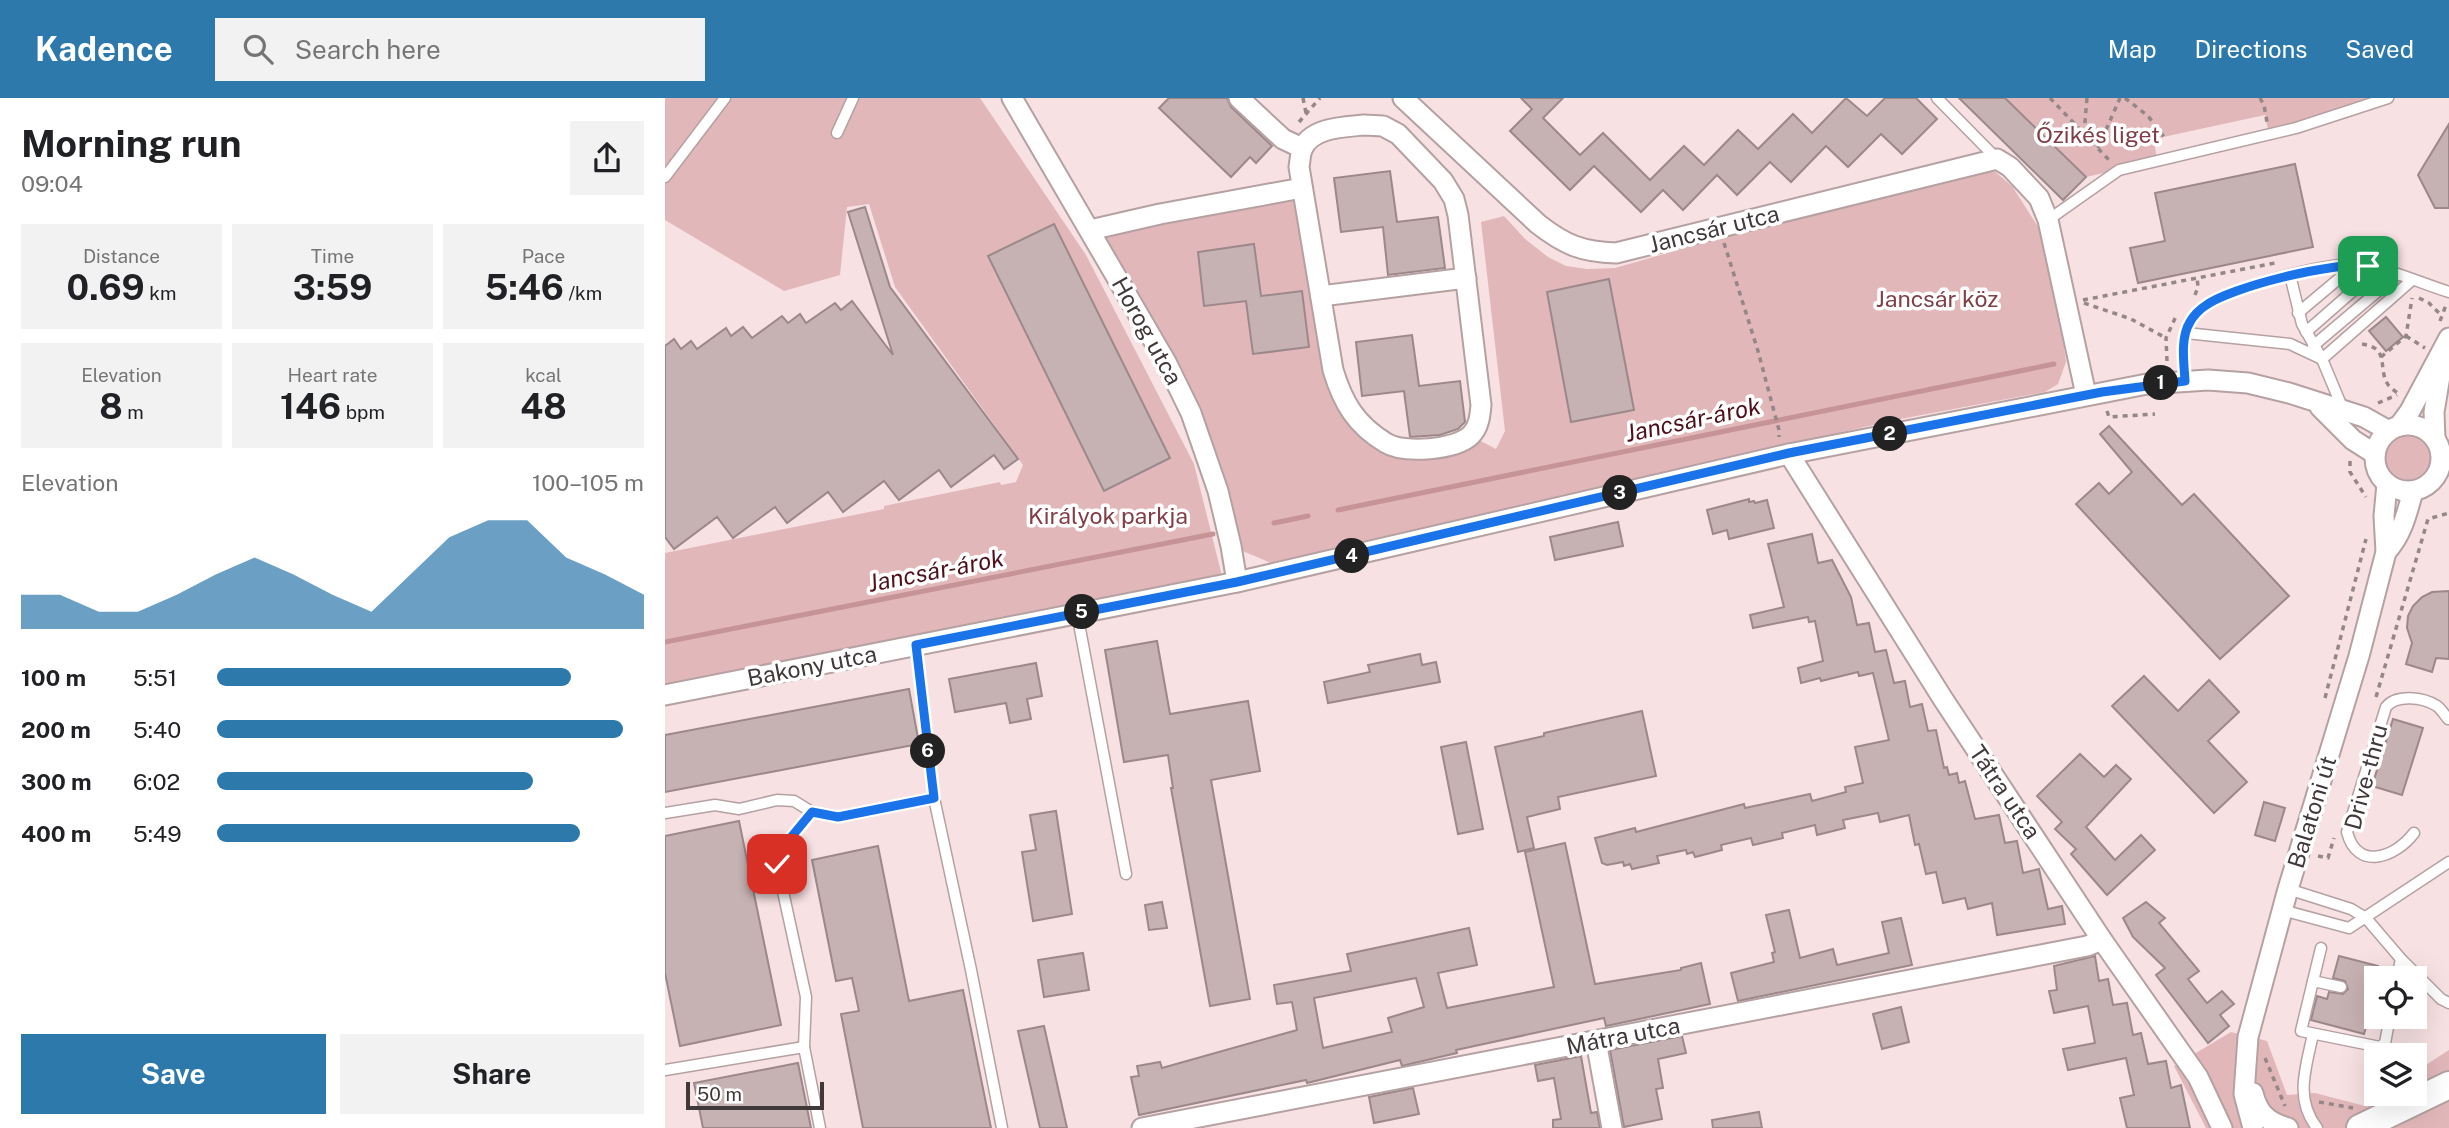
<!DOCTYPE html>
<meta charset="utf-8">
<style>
body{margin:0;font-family:"Public Sans",sans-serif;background:#f2f2f2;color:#202124;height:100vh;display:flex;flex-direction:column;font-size:26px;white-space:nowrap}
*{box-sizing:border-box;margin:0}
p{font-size:23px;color:#757577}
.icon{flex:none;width:38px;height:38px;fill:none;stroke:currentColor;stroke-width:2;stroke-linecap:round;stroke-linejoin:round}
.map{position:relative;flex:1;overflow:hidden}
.sheet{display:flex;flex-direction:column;background:#fff;width:665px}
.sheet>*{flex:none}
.controls{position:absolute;left:1699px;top:868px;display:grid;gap:14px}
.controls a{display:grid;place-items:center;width:63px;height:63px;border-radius:0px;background:#fff;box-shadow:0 7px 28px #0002;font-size:35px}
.scale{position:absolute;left:21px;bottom:18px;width:138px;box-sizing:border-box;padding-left:7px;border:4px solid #413939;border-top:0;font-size:19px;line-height:24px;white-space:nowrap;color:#413939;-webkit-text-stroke:5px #fff;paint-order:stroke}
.pin{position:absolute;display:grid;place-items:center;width:60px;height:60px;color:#fff;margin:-30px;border-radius:14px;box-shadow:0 4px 10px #0006}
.km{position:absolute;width:35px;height:35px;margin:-18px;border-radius:50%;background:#222;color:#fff;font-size:19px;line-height:35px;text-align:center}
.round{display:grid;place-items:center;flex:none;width:74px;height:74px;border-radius:0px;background:#f2f2f2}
.head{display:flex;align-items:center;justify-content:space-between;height:119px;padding:0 21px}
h1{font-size:38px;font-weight:700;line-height:52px}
.figures{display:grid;grid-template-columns:repeat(3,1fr);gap:10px;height:119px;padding:7px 21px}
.figures div{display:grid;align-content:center;border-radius:0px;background:#f2f2f2;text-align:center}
.figures b{font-size:35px;font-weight:700}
.figures small{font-size:19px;font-weight:400}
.figures p{font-size:19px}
.chart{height:196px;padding:14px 21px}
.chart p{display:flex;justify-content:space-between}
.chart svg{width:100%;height:126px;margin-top:7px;fill:#2d79ac;opacity:.7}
.cta{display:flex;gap:14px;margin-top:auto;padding:14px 21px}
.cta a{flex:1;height:80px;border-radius:0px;background:#2d79ac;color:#fff;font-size:28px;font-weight:700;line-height:80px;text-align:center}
.cta a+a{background:#f2f2f2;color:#202124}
ul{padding:0 21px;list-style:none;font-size:23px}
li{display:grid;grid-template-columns:112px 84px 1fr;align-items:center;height:52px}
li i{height:18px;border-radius:9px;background:#2d79ac}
header{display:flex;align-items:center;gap:42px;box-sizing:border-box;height:98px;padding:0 35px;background:#2d79ac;color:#fff}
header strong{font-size:33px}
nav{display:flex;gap:38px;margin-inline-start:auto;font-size:24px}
.search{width:490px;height:63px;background:#f2f2f2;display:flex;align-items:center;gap:18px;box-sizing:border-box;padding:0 24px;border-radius:0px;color:#757577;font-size:26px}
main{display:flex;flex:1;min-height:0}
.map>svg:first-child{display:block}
.green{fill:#e2b7ba}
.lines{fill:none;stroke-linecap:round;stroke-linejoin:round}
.stream{stroke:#c69397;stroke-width:5}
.building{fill:#c7b2b3;stroke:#9c888a;stroke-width:2;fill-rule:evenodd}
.lane-casing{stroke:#b5a1a2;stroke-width:13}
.street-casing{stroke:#b5a1a2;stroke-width:23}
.secondary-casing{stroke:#b5a1a2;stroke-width:30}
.path{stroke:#958787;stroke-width:3.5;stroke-dasharray:5 5;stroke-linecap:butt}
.lane{stroke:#fff;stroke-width:10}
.street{stroke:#fff;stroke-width:19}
.secondary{stroke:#fff;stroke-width:26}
.route-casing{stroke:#fff;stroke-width:14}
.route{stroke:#1a73e8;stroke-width:9}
.labels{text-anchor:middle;stroke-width:7;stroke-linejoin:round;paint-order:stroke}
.park-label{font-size:23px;fill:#803e46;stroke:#fff}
.street-label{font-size:23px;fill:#413939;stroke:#fff}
.water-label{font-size:24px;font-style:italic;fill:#4e101c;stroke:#fff}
</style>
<header>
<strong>Kadence</strong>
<div class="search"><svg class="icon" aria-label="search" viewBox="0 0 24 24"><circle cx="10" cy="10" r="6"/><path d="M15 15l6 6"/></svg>Search here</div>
<nav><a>Map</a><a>Directions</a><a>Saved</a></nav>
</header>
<main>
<section class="sheet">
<div class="head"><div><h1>Morning run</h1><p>09:04</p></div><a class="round"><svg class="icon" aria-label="share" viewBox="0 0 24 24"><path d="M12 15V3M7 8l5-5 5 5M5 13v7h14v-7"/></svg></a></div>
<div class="figures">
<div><p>Distance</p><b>0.69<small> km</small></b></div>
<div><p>Time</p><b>3:59</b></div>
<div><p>Pace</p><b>5:46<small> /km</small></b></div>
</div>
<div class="figures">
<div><p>Elevation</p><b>8<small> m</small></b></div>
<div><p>Heart rate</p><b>146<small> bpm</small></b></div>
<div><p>kcal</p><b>48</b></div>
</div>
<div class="chart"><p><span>Elevation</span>100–105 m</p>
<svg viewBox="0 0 160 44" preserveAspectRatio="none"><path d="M0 44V32L10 32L20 38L30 38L40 32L50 25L60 19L70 25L80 32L90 38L100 25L110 12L120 6L130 6L140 19L150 25L160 32V44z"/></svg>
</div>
<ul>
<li><b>100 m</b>5:51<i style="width:83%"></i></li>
<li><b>200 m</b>5:40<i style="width:95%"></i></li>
<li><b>300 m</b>6:02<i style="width:74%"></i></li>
<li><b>400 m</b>5:49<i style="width:85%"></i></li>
</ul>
<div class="cta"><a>Save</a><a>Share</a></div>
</section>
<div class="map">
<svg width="1784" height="1030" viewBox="0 0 1784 1030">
<rect width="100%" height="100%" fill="#f7e1e2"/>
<!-- green -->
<g class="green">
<polygon points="0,0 315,0 421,157 529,366 561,494 0,606 0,455 219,411 219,408 335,384 336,387 351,384 358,367 230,189 204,106 182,109 175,177 119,193 0,122"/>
<polygon points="1341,0 1703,0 1704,7 1604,36 1600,17 1489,41 1492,63 1421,79"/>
<polygon points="1328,72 1347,88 1377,135 1397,233 1401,264 1393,286 1380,294 1230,322 606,465 566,448 526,315 425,132 637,90 675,293 722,346 806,338 831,351 840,333 816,124 839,118 860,141 883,159 901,168 922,171 950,170 1055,140"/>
<circle cx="1742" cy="360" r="24"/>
<polygon points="1566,934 1602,943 1622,997 1650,995 1700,1008 1718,996 1750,996 1750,974 1784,952 1784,1030 1541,1030 1509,968"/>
</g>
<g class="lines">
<!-- stream -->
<g class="stream">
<polyline points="673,412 1389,266"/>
<polyline points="609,425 643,418"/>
<polyline points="0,544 548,436"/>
</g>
</g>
<!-- building -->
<g class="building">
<polygon points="504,0 562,0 566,9 607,48 591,65 585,59 566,79 494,10"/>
<polygon points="856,0 898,0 878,20 915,57 938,35 985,82 1019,48 1039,67 1073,32 1093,51 1128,16 1147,35 1181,0 1202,18 1220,0 1251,0 1272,21 1237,56 1216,36 1183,69 1161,48 1126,84 1105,64 1072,97 1052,77 1018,112 998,92 976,114 929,68 905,92 845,33 867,11"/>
<polygon points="1294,0 1340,0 1421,79 1398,102"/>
<polygon points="1784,26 1784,110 1770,110 1753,77"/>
<polygon points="1630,66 1648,149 1473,185 1465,150 1500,143 1490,95"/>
<polygon points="725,73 732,124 773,119 780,170 723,177 718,129 676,134 669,80"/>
<polygon points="200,109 225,189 353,361 339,371 329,357 286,389 274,372 234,402 219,383 178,414 163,394 122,425 110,409 68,440 52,419 9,451 0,439 0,248 9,241 16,251 26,243 32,251 61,230 66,238 78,229 87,240 117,218 123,225 135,216 141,225 170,205 176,212 187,203 228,257 183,114"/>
<polygon points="389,126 505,360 439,393 323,158"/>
<polygon points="589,146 596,198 637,193 644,249 588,256 581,203 539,208 533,154"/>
<polygon points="944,181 969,312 906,324 882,194"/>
<polygon points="1721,219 1738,239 1721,253 1704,233"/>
<polygon points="747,237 754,288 795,283 800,324 793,331 775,337 745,339 739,293 697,298 691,244"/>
<polygon points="1444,328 1517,407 1529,396 1624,498 1555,561 1411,406 1434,385 1444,396 1467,374 1435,336"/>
<polygon points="1084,401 1084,404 1089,403 1090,405 1102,402 1109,430 1064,441 1062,432 1048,436 1042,412"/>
<polygon points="953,424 958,448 890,462 885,439"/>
<polygon points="1147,436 1153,465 1167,462 1186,499 1192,527 1204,525 1210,554 1221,552 1229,585 1240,583 1245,609 1257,606 1263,633 1271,632 1279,670 1282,669 1284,677 1292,675 1294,685 1300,683 1310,721 1334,717 1340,745 1352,743 1358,775 1374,771 1383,811 1397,808 1400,826 1332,837 1327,805 1303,811 1300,800 1278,805 1271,774 1261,776 1254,746 1250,747 1244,717 1215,724 1213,715 1178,722 1180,730 1152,737 1150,727 1117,735 1118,740 1088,747 1086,740 1056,747 1057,752 1030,759 1028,754 1022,756 1021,752 992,758 994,765 967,771 965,766 959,768 958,764 942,767 937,765 930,740 970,730 971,734 1079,706 1080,710 1145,696 1147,703 1181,694 1180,689 1198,685 1190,649 1224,642 1208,575 1194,578 1193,574 1156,583 1155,580 1136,585 1133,570 1158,563 1150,523 1144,524 1143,519 1088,530 1085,517 1119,509 1103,446"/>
<polygon points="1784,493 1784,561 1771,560 1767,574 1741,566 1747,545 1742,530 1743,518 1748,508 1757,499 1767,494"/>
<polygon points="492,543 505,616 583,603 595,673 546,682 585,901 545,908 506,690 508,690 503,657 459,664 440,552"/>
<polygon points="755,556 757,567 771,564 775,584 663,605 659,584 705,574 703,567"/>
<polygon points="371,565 377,598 362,601 366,621 345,625 341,605 290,614 284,581"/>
<polygon points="1479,578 1513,613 1544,582 1574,614 1543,643 1582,684 1549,715 1447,608"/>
<polygon points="244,591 254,646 0,694 0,637"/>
<polygon points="977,613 991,678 893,699 895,711 862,719 869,750 853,754 830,649 879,638 879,635"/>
<polygon points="1728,621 1758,630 1737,697 1707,688"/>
<polygon points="801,644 818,731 793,736 776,649"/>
<polygon points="1415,656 1439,679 1451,667 1466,681 1421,729 1450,762 1476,737 1490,752 1442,797 1406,756 1411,751 1390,731 1397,724 1372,698"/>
<polygon points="1599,704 1620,710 1610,743 1590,737"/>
<polygon points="391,713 407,816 368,823 357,754 371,752 365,717"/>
<polygon points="74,723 116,927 15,948 0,875 0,738"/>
<path d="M900,745l30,141 86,-14v-2l20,-5 9,41 -104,22 -2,-8 -148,32 1,3 -43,10 -12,3 -2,-6 -93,23 -1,-3 -167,35 -8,-38 8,-1 -2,-10 23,-4 2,6 135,-38 -5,-28 -15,2 -3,-19 77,-14 -4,-17 122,-26 8,37 -39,8 9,35 107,-21 -29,-135zM751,880l8,29 -36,11 4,14 -69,16 -9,-50z"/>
<polygon points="213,748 244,903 298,892 326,1030 198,1030 176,916 194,913 187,880 171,883 147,762"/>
<polygon points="497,804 502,830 484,832 480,807"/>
<polygon points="1481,804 1500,820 1494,825 1534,873 1523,881 1542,905 1557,893 1569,906 1555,917 1564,928 1543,945 1491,877 1500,870 1468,839 1458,820"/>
<polygon points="1124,812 1135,860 1168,851 1172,867 1224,855 1217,824 1236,820 1247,867 1073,903 1066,875 1109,864 1107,855 1110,854 1101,817"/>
<polygon points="418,855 424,892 379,899 373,862"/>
<polygon points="1430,858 1434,883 1443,881 1448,907 1462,905 1468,937 1476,935 1483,966 1501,963 1506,990 1516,987 1525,1030 1462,1030 1455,1000 1469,997 1461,960 1403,972 1398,951 1430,945 1423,908 1389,915 1384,893 1392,892 1389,868"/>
<polygon points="1674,858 1713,868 1707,889 1701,895 1704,902 1701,911 1706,912 1699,936 1646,922 1652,898 1662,901 1664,894 1678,896 1683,891 1680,883 1668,880"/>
<polygon points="1236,909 1244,944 1217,951 1208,916"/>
<polygon points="379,928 402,1030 375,1030 353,933"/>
<polygon points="1017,938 1021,955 993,961 998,990 991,991 997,1021 959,1029 945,952"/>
<polygon points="916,958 926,1015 932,1014 935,1030 888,1030 888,1022 896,1021 889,980 873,983 870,967"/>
<polygon points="133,965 146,1030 38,1030 29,985"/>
<polygon points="748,990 754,1016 709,1025 704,999"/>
<polygon points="1094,1014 1097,1030 1048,1030 1047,1022"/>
</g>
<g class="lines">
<!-- lane casing -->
<g class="lane-casing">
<g id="lane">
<polyline points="1272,0 1332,61"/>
<polyline points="172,35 188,0"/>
<polyline points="0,79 60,0"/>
<polyline points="1383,122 1454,72 1631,30 1723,0"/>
<polyline points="1625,177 1637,226 1657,261 1677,309"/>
<polyline points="1633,215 1689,168"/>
<polyline points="1641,234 1713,171"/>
<polyline points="1521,235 1625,246 1657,261"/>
<polyline points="1648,248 1732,177"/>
<polyline points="1657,261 1747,182"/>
<path d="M1520,283c-1,-18 -4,-41 4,-58 4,-7 12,-15 19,-19 28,-17 116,-41 149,-40 26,2 66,20 92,28"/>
<polyline points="412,515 461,776"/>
<polyline points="251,547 269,700 306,872 337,1030"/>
<polyline points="147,714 118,749 112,766 141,899 139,949 155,1030"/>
<polyline points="0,715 50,707 74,711 112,702 129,703 147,714 173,719 269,700"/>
<path d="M1749,735c-19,25 -57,38 -67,-1l39,-125c10,-13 37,-10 51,-1 4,3 7,8 11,13"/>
<polyline points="1623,791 1686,811 1701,820 1736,861 1776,901 1784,905"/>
<polyline points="1617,812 1684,830 1784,764"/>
<polyline points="1656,850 1636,933 1715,949 1720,945 1725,919"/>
<polyline points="1732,880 1736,861"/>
<polyline points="1648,883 1676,889"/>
<polyline points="1708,896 1712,897"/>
<path d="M1648,936c-7,34 -19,64 4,94"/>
<polyline points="0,972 139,949"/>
</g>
</g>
<!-- street casing -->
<g class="street-casing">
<g id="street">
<polyline points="347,0 501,264 526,315 553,393 566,448 572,484"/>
<polyline points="574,0 618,41 637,50"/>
<path d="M738,0l135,126c27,21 44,28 78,29l381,-94 13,8 29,31 9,22 38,175"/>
<path d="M699,27l19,1 15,8 45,47 11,18 4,16 23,190c-1,11 -2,22 -10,30 -15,15 -67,19 -85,8 -30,-18 -43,-40 -53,-73l-34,-203c1,-5 1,-12 3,-17 8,-23 43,-23 62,-25z"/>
<polyline points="425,132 495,116 637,90"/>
<polyline points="656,198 801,180"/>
<polyline points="1655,309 1688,342 1710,356"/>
<circle cx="1743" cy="360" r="33"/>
<polyline points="1734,328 1745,313 1784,240"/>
<polyline points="1770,341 1769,314 1777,266"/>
<polyline points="1124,356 1278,601 1437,842 1533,979 1557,1030"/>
<path d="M1721,454c16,-17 21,-39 27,-61"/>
<polyline points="0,597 572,484 1124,356 1482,286 1543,282 1583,285 1624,295 1699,319 1724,333"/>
<polyline points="931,943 947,1030"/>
<path d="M1588,995c5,20 14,29 35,35"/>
<polyline points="477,1030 1422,848 1437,842"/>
<polyline points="1588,1030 1579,996 1583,939 1623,791 1694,558 1721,454 1719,418 1722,386"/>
</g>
</g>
<!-- secondary casing -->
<g class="secondary-casing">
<polyline id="secondary" points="1695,1030 1784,987"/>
</g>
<!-- path -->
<g class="path">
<polyline points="638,0 641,15"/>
<polyline points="1385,0 1445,63"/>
<polyline points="1460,0 1483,18 1499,39"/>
<polyline points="1595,0 1599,7 1602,24"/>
<polyline points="634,24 655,0"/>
<polyline points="1419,35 1422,0"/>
<polyline points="1433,50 1455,0"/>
<polyline points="1059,145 1093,253 1114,332 1114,339"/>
<polyline points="1530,197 1533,189 1532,179"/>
<polyline points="1754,200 1764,205 1777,218"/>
<polyline points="1418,202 1610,165"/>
<polyline points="1419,205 1466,221 1501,240"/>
<polyline points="1775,223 1781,207"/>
<polyline points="1741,238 1760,250"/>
<path d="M1697,246c28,4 16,23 25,39 2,4 9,9 12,11"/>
<polyline points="1716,259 1741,238 1747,200"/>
<polyline points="1502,263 1501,240 1512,216"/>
<polyline points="1713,305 1732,297"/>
<polyline points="1442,313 1444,319 1490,316"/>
<polyline points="1685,363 1685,374 1701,399"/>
<polyline points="1711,599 1763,421 1784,415"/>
<polyline points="1660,600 1701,441"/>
<polyline points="1653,758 1663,760 1669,740"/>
<polyline points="1600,960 1620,1008"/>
<polyline points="1654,1004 1688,1010"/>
</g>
<!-- lane -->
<use href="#lane" class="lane"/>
<!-- street -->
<use href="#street" class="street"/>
<!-- secondary -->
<use href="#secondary" class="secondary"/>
</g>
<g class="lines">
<!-- route casing -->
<g class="route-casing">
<path id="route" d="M112,766l6,-17 29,-35 26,5 96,-19 -18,-153 321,-63 552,-129 313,-61 83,-11c-1,-18 -5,-43 5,-59 3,-6 10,-13 15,-16 25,-19 131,-45 163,-40"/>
</g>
<!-- route -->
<use href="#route" class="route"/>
</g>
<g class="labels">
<!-- park labels -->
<g class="park-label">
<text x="1433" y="45">Őzikés liget</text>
<text x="1272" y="209">Jancsár köz</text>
<text x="443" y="426">Királyok parkja</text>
</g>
<!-- street labels -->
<g class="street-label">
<text transform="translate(1049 131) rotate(-14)" y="8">Jancsár utca</text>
<text transform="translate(482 233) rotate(61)" y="8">Horog utca</text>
<text transform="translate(147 568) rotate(-11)" y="8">Bakony utca</text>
<text transform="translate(1701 679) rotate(-75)" y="8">Drive-thru</text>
<text transform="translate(1340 694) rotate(56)" y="8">Tátra utca</text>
<text transform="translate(1647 714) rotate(-73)" y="8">Balatoni út</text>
<text transform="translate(958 938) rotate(-11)" y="8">Mátra utca</text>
</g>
<!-- water labels -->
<g class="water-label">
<text transform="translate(1028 322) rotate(-12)" y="8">Jancsár-árok</text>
<text transform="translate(271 473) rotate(-11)" y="8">Jancsár-árok</text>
</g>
</g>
</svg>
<div class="controls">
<a><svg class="icon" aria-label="locate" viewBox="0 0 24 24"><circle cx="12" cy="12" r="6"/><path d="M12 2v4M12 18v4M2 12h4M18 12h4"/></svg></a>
<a><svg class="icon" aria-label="layers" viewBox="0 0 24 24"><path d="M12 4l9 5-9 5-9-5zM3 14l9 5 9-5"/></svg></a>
</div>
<div class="scale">50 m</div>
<div class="pin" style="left:1703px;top:168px;background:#1e9e55"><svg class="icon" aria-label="arrive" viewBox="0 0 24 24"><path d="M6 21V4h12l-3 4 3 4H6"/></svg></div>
<div class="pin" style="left:112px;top:766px;background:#d93025"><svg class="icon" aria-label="check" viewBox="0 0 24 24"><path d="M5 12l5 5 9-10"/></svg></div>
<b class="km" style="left:1496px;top:285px">1</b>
<b class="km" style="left:1225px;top:336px">2</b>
<b class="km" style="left:955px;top:395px">3</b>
<b class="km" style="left:687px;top:458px">4</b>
<b class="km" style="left:417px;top:514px">5</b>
<b class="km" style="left:263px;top:653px">6</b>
</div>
</main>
